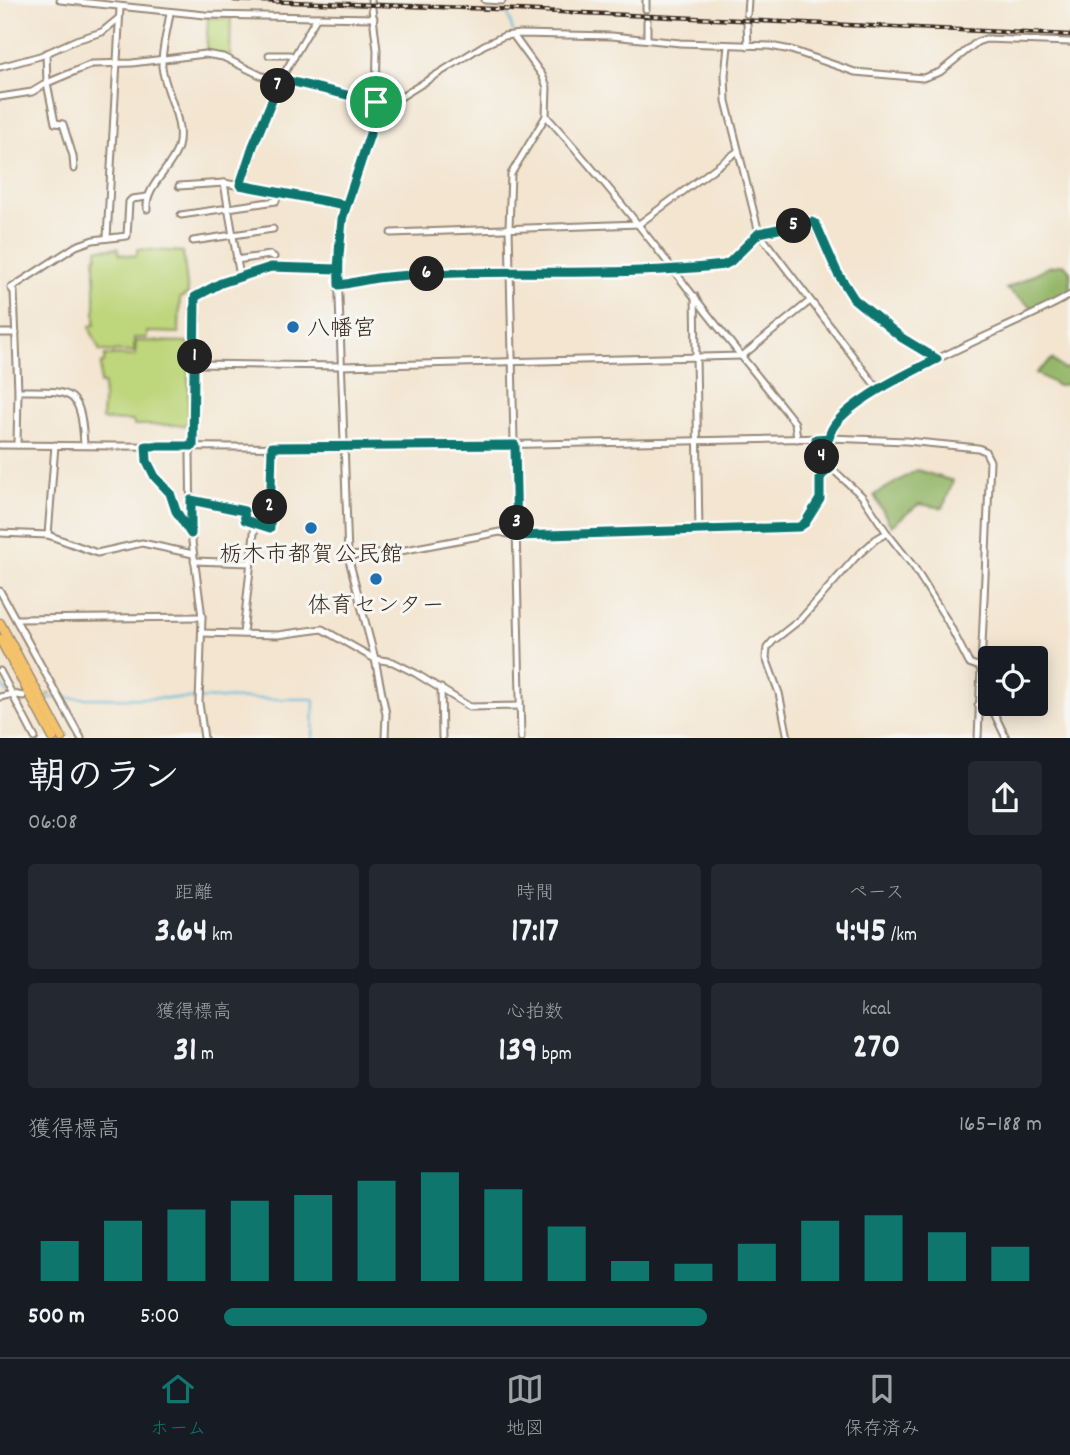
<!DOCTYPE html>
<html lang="ja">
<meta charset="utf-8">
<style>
body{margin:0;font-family:Dekko,"Klee One",sans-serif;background:#242831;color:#f1f3f6;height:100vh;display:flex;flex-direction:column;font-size:26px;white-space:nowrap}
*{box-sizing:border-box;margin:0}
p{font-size:23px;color:#9ea1a6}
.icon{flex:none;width:38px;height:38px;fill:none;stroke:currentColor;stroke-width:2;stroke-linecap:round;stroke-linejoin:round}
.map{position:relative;height:738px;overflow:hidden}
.sheet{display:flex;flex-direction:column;background:#171b24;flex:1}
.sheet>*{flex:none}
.buttons{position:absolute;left:978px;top:646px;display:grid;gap:14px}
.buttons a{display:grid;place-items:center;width:70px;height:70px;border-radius:7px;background:#171b24;box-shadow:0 4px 18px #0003;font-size:35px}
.pin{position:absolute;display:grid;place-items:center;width:60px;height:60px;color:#fff;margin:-30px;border:4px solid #fff;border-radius:50%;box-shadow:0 2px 7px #0007}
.km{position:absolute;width:35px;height:35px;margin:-18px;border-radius:50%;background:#222;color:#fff;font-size:19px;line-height:35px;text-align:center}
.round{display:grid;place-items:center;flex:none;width:74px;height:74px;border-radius:7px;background:#242831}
.headline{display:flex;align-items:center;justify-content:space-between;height:119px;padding:0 28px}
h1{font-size:38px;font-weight:700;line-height:52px}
.figures{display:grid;grid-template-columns:repeat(3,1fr);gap:10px;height:119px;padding:7px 28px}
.figures div{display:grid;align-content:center;border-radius:7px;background:#242831;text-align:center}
.figures b{font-size:35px;font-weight:700}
.figures small{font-size:19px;font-weight:400}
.figures p{font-size:19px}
.chart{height:196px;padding:14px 28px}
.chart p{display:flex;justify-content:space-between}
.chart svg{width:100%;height:126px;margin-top:7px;stroke:#0f766e;stroke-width:6}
ul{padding:0 28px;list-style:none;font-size:23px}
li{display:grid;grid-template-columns:112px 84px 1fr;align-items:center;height:52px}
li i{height:18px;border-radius:9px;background:#0f766e}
.dock{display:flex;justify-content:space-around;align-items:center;height:98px;border-top:2px solid #363941;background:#171b24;font-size:19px;color:#9ea1a6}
.dock a{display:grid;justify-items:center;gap:4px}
.dock .on{color:#0f766e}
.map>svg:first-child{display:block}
.green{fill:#bed67b;stroke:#7c804c;stroke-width:2}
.forest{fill:#96b76b;stroke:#687044;stroke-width:2}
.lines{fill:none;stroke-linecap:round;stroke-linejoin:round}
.stream{stroke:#5cb7d9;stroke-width:2}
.minor-tunnel{stroke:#cec0ac;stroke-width:5;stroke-dasharray:5 2.5;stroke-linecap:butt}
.minor-casing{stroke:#978877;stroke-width:9}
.highway-casing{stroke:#978877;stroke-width:11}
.minor{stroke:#fff;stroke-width:5}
.highway{stroke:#f3c26a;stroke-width:8}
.rail-casing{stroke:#3b2a1e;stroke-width:4.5}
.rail{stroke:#f6f6f2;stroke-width:2;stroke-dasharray:5;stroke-linecap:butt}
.route-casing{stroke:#fff;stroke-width:14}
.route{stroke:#0f766e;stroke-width:9}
.poi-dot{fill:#1f6fb2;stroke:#f6f6f2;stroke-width:2.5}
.labels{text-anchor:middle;stroke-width:6;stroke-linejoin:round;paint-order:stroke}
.poi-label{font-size:23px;fill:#3b2a1e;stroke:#f6f6f2}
</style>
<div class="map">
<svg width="1070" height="738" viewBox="0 0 1070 738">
<rect width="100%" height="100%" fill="#f6f6f2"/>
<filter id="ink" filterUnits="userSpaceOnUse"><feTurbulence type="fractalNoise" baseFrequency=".0143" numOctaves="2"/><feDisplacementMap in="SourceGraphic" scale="14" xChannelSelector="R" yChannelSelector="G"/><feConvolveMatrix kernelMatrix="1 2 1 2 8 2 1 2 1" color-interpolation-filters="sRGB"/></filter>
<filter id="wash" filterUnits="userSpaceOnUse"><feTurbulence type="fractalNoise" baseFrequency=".00686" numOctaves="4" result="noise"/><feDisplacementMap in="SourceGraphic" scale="28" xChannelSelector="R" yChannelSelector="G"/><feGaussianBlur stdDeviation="1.57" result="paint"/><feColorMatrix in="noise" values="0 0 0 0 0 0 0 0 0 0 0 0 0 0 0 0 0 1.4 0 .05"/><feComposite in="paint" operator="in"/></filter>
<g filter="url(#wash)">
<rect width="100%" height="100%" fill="#f3e5d0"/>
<!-- green -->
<g class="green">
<polygon points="208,18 231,18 230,58 206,52"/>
<polygon points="118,248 119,254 136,256 138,249 183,252 188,294 180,298 179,333 147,332 147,338 134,338 134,352 100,351 90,329 90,326 95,325 95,257 97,256 97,249"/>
<polygon points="136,341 189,342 188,425 134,425 133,421 102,420 104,384 100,384 101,363 104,363 105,355 135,356"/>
</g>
<!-- forest -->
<g class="forest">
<polygon points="1064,264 1070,271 1070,291 1067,295 1033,308 1006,289 1048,267"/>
<polygon points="1052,359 1063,369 1070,368 1070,383 1058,386 1036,373"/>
<polygon points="917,470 953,481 943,508 919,504 891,526 874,495"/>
</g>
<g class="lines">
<!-- stream -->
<g class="stream">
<polyline points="507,4 507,0"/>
<polyline points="507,12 513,31"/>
<polyline points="0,682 7,693"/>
<polyline points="43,698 55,698"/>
<polyline points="61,698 314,699 313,738"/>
</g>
</g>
</g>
<g filter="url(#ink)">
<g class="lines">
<!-- minor-tunnel -->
<polyline class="minor-tunnel" points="38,695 52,695"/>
<!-- minor casing -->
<g class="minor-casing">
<g id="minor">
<polyline points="60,0 205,15 374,18"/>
<polyline points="371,0 377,50 376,102 370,134 342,219 338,269 348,556 375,659 386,714 385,738"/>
<polyline points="485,0 502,1"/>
<polyline points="646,0 646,9"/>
<polyline points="747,14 748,0"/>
<polyline points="647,21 647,39"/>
<polyline points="747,23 748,46"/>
<polyline points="513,35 542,75 547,87 546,116 511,174 509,228 521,738"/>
<polyline points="728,46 725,75 726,101 759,233 878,389"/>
<polyline points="46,53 47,83 55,123 63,124 73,156 74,169"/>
<polyline points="269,55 290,55 294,57"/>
<polyline points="0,67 40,56 76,40 102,32 119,18"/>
<polyline points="0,97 32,92 47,83 92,64 132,63 205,54 223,57 262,76 386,104 396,100 484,45 504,36 520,34 612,36 680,43 770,46 791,50 855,72 923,78 940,72 977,42 986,39 1070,42"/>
<path d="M546,116c45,49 86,100 126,152 40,53 82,103 123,155l2,16"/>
<polyline points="224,183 240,277"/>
<polyline points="240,185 278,84 317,17"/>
<polyline points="179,186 224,183 345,205"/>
<path d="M147,209c-2,-24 25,-40 31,-62 7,-26 -13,-55 -16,-80 -1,-18 6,-37 8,-55"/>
<polyline points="181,215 276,201 278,192"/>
<polyline points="391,233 639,224 738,151"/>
<polyline points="107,238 120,8"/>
<polyline points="193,241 273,229"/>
<polyline points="236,260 270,255 274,257"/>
<path d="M339,285c16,-2 32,-7 47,-8 112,-10 226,1 338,-12l6,-3 29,-29 53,-11 25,50 17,27 48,39 35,21"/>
<polyline points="695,296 699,532"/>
<polyline points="0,333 16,333"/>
<polyline points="195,364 342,366 742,356 810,301"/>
<path d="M18,391c54,0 63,-4 66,54"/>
<path d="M829,438c4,-46 199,-115 241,-143"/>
<polyline points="815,439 818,452 831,468 862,496 887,533 914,567 948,622 969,663 980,667"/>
<polyline points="0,445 344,448 829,438 906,441 978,448 985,451 990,461 978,738"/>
<polyline points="17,445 18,391 14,292 11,288 76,246 93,240 127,236 129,202 132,199 147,197"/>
<polyline points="146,446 147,461 155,477 170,493 176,511 191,534"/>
<polyline points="191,500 244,511 245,520 270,528 272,447"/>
<polyline points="0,533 48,535 97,553 142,543 193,554"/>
<polyline points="48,535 55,445"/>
<path d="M348,556l42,-3 110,-21 17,4 273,-7c23,-4 32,-29 30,-50l11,-11"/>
<polyline points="194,561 251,563"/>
<polyline points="0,591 81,738"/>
<polyline points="16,619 202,617"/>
<polyline points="202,633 278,635 322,629 375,659 393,662 415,673 470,707 520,706"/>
<polyline points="243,634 255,524"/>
<polyline points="0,671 35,738"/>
<polyline points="441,688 442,738"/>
<polyline points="0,697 13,694 23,696"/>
<polyline points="978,705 992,709 1006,738"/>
<polyline points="204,738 199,703 202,617 191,534 190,454 193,447 195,297 221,283 271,267 338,269"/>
<polyline points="788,738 779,693 766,658 767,648 773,641 801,619 855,558 876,539 887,533"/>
</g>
</g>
<!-- highway casing -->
<g class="highway-casing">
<g id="highway">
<polyline points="0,623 62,738"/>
<polyline points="0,639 53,738"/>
</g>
</g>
<!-- minor -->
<use href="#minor" class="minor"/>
<!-- highway -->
<use href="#highway" class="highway"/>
<!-- rail casing -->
<g class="rail-casing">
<polyline id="rail" points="234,0 496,9 1070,35"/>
</g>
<!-- rail -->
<use href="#rail" class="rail"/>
</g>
</g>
<g class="lines" filter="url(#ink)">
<!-- route casing -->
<g class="route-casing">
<path id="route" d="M376,102l-6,32 -28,85 -4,50 -67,-2 -50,16 -26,14 -2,149h-47l1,15 8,16 15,16 6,18 15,23v-34l53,11 1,9 25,8 2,-81 243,-2 2,91 282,-9 6,-4 15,-24v-20l2,-4 9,-7 -14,-18 -1,-11 13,-1c3,-30 82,-66 108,-79l-35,-21 -48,-39 -17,-27 -21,-48 -4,-2 -53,11 -29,29 -6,3c-112,13 -226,2 -338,12 -15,1 -31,6 -47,8 -1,-28 0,-53 6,-80l-105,-20 13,-39 28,-67 95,23"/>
</g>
<!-- route -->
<use href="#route" class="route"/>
</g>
<!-- markers -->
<g class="poi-dot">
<circle cx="293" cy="327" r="7"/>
<circle cx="311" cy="528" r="7"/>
<circle cx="376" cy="579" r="7"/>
</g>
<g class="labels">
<!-- poi labels -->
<g class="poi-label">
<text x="307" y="335" text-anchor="start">八幡宮</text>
<text x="311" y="561">栃木市都賀公民館</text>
<text x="376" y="612">体育センター</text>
</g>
</g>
</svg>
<div class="buttons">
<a><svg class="icon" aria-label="locate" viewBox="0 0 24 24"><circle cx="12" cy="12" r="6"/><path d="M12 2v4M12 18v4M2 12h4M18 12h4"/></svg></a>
</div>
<div class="pin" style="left:376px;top:102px;background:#1e9e55"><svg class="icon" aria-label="arrive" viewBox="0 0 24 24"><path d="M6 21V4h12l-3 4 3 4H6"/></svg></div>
<b class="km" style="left:195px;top:357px">1</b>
<b class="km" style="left:270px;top:507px">2</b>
<b class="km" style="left:517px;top:523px">3</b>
<b class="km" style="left:822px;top:457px">4</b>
<b class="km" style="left:794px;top:226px">5</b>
<b class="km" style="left:427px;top:274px">6</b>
<b class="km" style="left:278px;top:86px">7</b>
</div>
<section class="sheet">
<div class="headline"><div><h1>朝のラン</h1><p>06:08</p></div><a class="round"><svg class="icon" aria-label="share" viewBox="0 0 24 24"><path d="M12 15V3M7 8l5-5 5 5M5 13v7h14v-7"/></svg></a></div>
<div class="figures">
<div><p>距離</p><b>3.64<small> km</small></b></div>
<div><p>時間</p><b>17:17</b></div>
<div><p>ペース</p><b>4:45<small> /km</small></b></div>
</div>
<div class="figures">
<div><p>獲得標高</p><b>31<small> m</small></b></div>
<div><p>心拍数</p><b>139<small> bpm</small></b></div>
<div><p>kcal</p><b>270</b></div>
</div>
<div class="chart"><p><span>獲得標高</span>165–188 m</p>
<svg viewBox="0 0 160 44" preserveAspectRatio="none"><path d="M5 44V30M15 44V23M25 44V19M35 44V16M45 44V14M55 44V9M65 44V6M75 44V12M85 44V25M95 44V37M105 44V38M115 44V31M125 44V23M135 44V21M145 44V27M155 44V32"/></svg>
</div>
<ul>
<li><b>500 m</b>5:00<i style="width:59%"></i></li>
</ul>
</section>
<nav class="dock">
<a class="on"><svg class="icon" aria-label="home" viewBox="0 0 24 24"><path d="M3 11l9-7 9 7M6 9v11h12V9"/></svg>ホーム</a>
<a><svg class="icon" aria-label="map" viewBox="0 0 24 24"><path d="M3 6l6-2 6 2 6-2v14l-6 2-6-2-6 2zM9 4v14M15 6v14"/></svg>地図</a>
<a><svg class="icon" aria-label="saved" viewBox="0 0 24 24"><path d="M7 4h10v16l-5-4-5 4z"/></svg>保存済み</a>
</nav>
